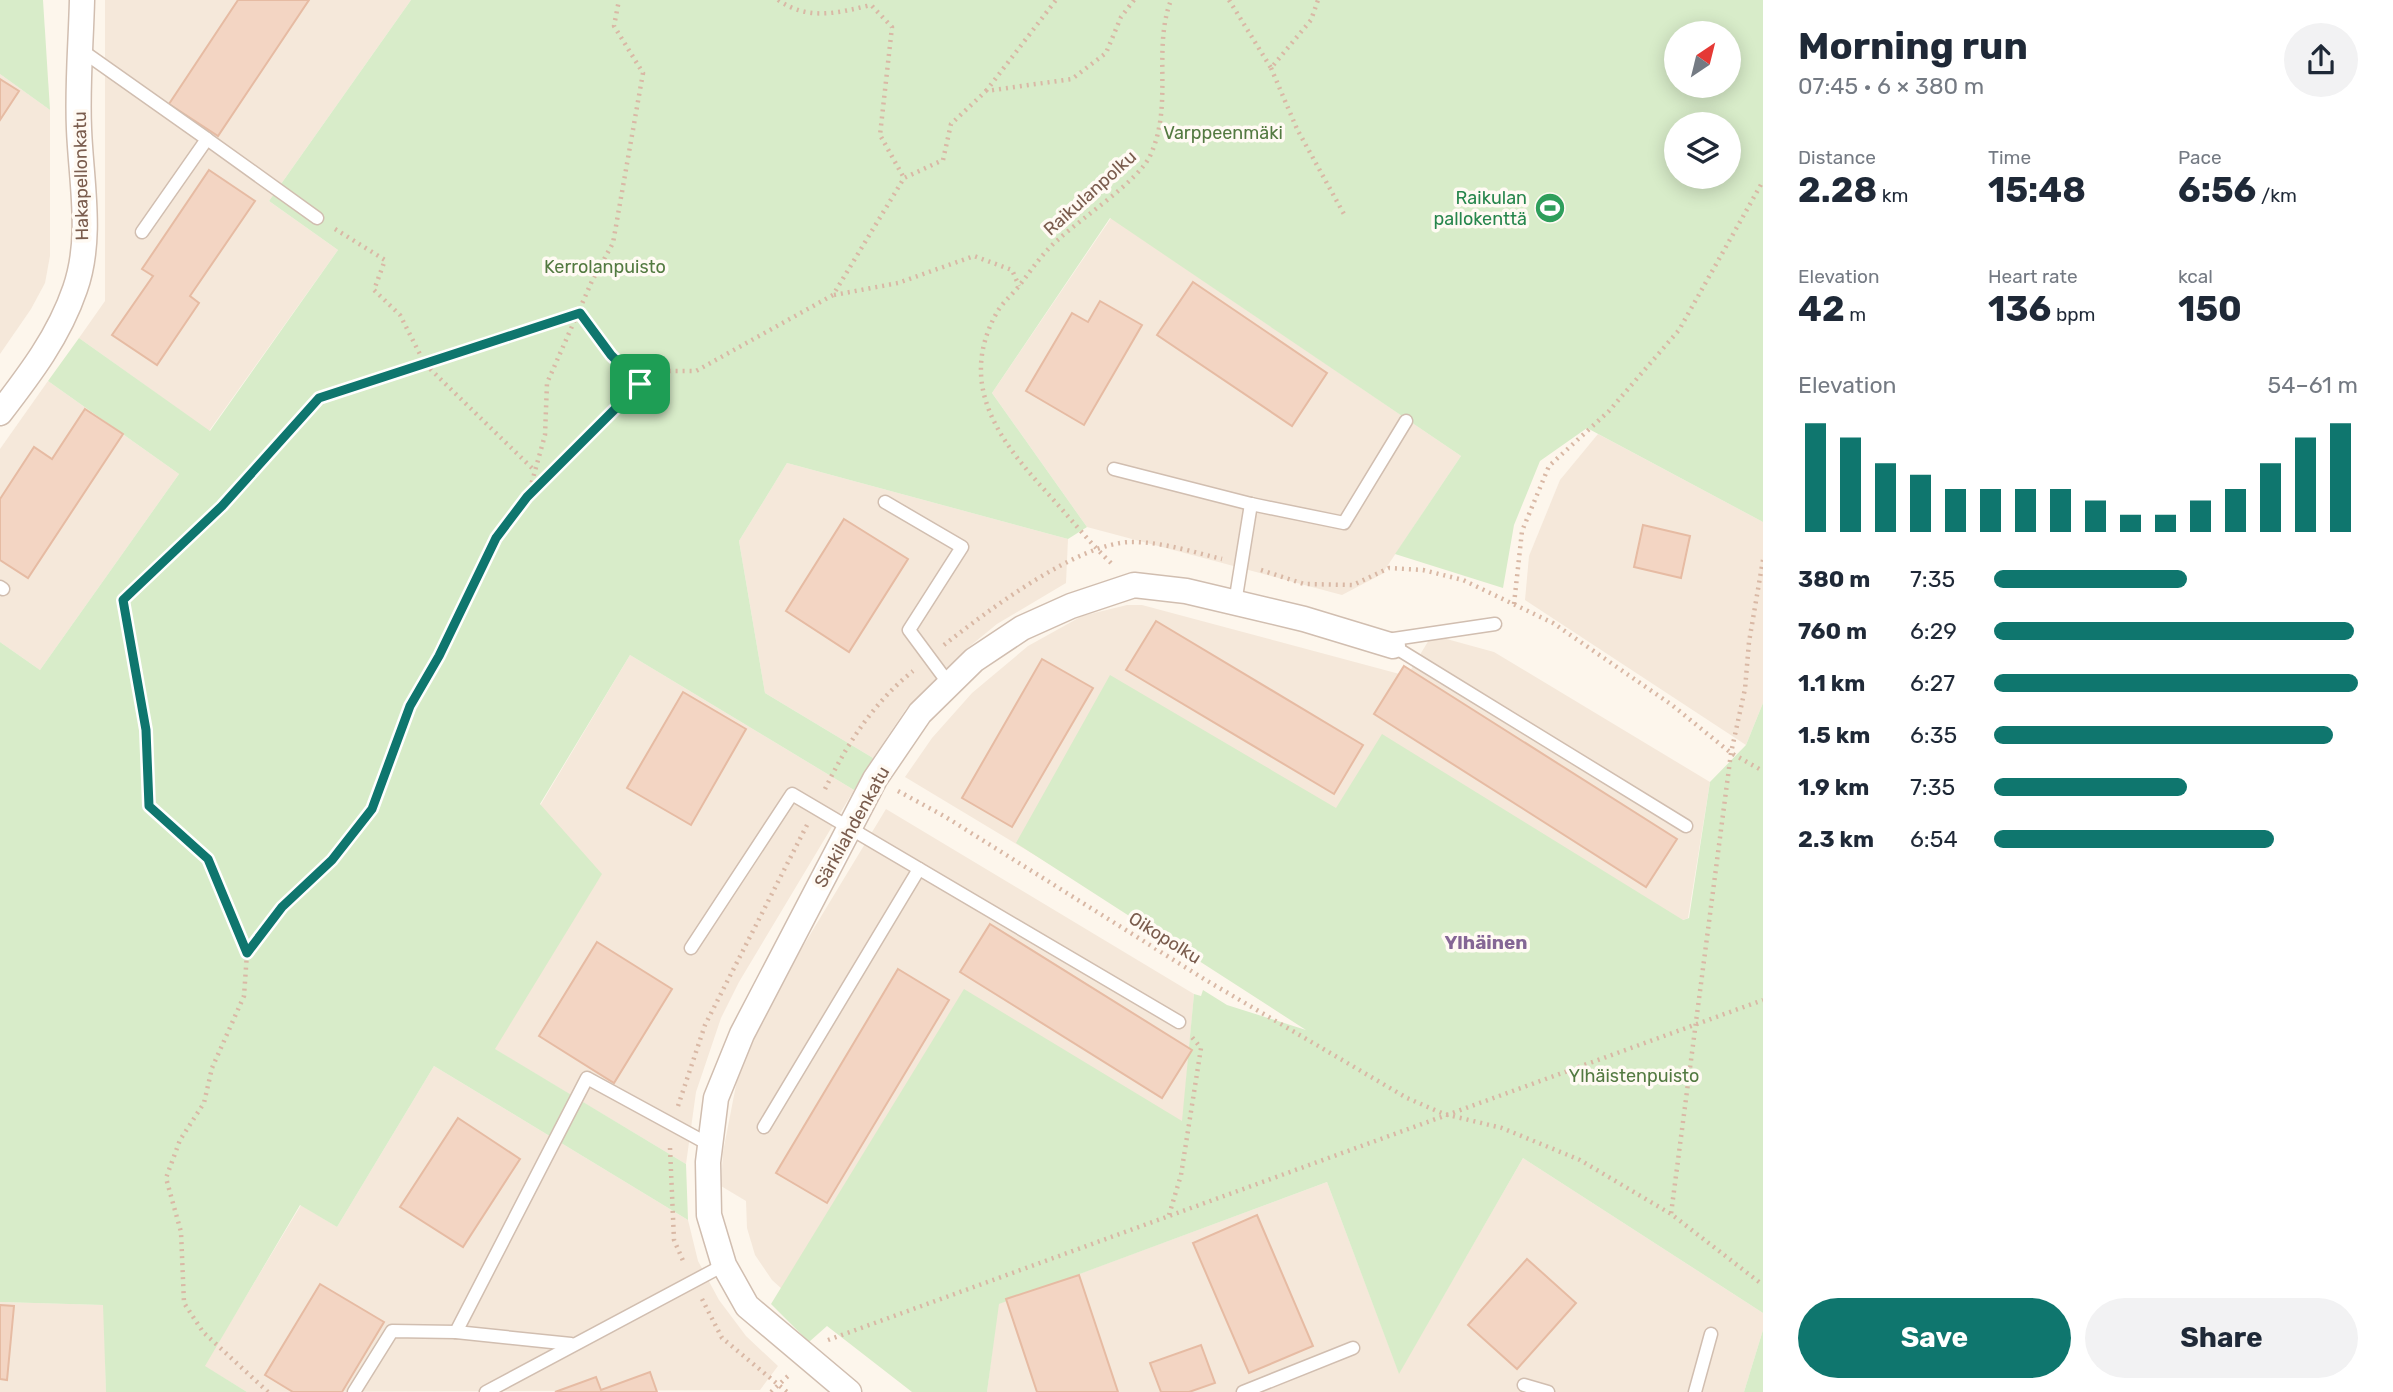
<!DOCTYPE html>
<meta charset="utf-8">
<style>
body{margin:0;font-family:Rubik,sans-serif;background:#f2f2f3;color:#1f2937;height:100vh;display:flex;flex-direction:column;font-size:26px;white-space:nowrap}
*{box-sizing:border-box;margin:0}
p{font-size:23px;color:#747a83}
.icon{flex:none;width:38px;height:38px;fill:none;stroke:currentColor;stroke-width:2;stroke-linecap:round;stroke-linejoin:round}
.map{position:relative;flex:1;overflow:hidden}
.details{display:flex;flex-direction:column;background:#fff;width:630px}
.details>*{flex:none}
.needle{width:46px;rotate:35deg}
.controls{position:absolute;left:1664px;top:21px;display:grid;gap:14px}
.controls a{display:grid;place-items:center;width:77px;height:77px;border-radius:50%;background:#fff;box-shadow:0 4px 18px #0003;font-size:35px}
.pin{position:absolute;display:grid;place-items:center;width:60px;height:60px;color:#fff;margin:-30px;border-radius:14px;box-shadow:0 4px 10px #0006}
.round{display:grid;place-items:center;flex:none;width:74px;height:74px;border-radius:37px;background:#f2f2f3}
.overview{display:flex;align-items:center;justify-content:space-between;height:119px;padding:0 35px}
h1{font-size:38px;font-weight:700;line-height:52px}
.metrics{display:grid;grid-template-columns:repeat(3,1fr);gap:10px;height:119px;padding:7px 35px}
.metrics div{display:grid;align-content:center}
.metrics b{font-size:35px;font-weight:700}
.metrics small{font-size:19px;font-weight:400}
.metrics p{font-size:19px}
.chart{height:196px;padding:14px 35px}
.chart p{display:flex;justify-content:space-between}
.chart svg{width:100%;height:126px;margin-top:7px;stroke:#0f766e;stroke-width:6}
.primary-button{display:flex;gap:14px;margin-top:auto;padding:14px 35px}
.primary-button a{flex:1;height:80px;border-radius:42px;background:#0f766e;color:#fff;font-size:28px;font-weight:700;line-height:80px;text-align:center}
.primary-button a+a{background:#f2f2f3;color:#1f2937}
ul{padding:0 35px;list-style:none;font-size:23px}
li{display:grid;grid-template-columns:112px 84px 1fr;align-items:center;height:52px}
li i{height:18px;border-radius:9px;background:#0f766e}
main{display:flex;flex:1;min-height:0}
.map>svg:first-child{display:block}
.residential{fill:#f5e8da}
.green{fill:#d8ecc9;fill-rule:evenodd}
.building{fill:#f3d5c3;stroke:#e6bba3;stroke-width:2}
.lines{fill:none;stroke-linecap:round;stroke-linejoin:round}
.lane-casing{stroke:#d1beb0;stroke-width:15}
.street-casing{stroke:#d1beb0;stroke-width:27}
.path{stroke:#d9b8a5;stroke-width:4.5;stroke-dasharray:2 5;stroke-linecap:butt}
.lane{stroke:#fff;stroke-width:12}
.street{stroke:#fff;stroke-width:24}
.route-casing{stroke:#fff;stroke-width:14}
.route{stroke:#0f766e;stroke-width:9}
.labels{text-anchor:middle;stroke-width:7;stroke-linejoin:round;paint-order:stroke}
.park-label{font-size:18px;fill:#537a41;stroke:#fffaf3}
.street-label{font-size:18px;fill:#7a5c4d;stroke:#fffaf3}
.leisure-label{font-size:18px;fill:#27864d;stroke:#fffaf3;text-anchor:end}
.neighbourhood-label{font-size:19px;font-weight:bold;fill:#846695;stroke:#fffaf3}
</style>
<main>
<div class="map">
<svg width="1763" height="1392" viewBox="0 0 1763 1392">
<rect width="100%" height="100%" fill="#fdf6ec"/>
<!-- residential -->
<g class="residential">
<polygon points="105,0 411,0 269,201 338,250 209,431 79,338 105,301"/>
<polygon points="0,74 50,110 50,256 45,283 31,309 0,354"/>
<polygon points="1111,218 1461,456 1382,574 1342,595 1087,527 992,393"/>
<polygon points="48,381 179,474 40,670 0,642 0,449"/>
<polygon points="1598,434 1763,522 1763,703 1746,745 1525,600 1529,556 1560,480"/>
<polygon points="787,463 1068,539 1066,583 997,624 964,651 906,709 873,758 765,693 739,541"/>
<polygon points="1127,605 1142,605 1407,676 1432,635 1494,652 1710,782 1688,918 1347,1043 905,777 932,738 972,693 1028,646 1082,616"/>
<polygon points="630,655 854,790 739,982 721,1018 696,1092 686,1164 421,1005"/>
<polygon points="886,809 1194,994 1179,1162 794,1300 772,1280 755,1255 747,1228 746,1201 721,1186 723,1152 737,1080 752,1039 782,981"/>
<polygon points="434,1066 688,1220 698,1261 719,1300 746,1336 778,1366 760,1390 247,1392 204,1366 301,1205 337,1227"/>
<polygon points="1523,1158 1763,1313 1763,1330 1744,1392 987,1392 998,1304 1327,1182 1399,1373"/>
<polygon points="0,1302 104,1305 106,1392 0,1392"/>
</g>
<!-- green -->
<g class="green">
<polygon points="0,0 43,0 50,110 0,74"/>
<path d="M411,0h1352v522l-176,-94 -47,33 -26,64 -11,63 -108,-34 66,-98 -351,-238 -118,175 95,134 -19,12 -281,-76 -48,78 26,152 108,65 -19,32 -224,-135 -90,149 62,70 -107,175 191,115 2,56 -254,-154 -97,161 -37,-22 -95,161 42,26h-141l-3,-87 -103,-3v-660l40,28 139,-196 -131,-93 31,-43 131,93 128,-181 -69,-49zM1676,33h53v53h-53zM1676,124h53v53h-53z"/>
<polygon points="1110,675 1336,808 1382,734 1683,920 1689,918 1710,782 1746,745 1763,703 1763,1313 1523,1158 1399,1374 1327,1182 999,1304 987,1392 912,1392 827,1326 809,1342 771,1304 964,989 1182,1121 1194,994 1201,996 1203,990 1227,1005 1306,1030 1016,843"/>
<polygon points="1763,1330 1763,1392 1744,1392"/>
</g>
<!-- building -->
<g class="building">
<polygon points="238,0 309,0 218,136 169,104"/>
<polygon points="0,79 19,91 0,120"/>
<polygon points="209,170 255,201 190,296 199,303 157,365 112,335 153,276 142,269"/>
<polygon points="1193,282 1327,373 1292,426 1157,335"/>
<polygon points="1100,301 1142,325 1084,425 1026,391 1072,313 1088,322"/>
<polygon points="85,409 123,434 28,578 0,560 0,499 34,447 52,459"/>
<polygon points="844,519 908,559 849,652 786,611"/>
<polygon points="1643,525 1690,536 1681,578 1634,567"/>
<polygon points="1156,621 1363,745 1334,794 1126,670"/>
<polygon points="1042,659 1093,688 1012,827 962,798"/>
<polygon points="1404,666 1677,839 1646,887 1374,714"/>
<polygon points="683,692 746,729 691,825 627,788"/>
<polygon points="990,924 1192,1050 1162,1098 960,972"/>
<polygon points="597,942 672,989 614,1083 539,1036"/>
<polygon points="898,969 949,1000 827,1203 776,1173"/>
<polygon points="458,1118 520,1159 463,1247 400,1207"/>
<polygon points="1257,1215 1313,1346 1249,1373 1193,1243"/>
<polygon points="1527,1259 1576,1303 1517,1369 1468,1325"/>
<polygon points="1079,1275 1118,1392 1037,1392 1006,1299"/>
<polygon points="320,1284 384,1322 342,1392 293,1392 265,1375"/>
<polygon points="0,1305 14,1306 7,1380 0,1379"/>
<polygon points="1201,1345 1215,1383 1189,1392 1161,1392 1150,1363"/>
<polygon points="650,1372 657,1392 555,1392 596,1377 601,1390"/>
</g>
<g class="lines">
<!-- lane casing -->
<g class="lane-casing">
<g id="lane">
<polyline points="81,50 207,139 142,232"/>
<polyline points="207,139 317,218"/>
<polyline points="1114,469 1251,504 1344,523 1406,421"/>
<polyline points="885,502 962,547 909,630 949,684"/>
<polyline points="0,587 3,589"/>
<polyline points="1235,603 1251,504"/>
<polyline points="1387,640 1495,624"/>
<polyline points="1393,646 1686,826"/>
<polyline points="691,948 792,794 1179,1022"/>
<polyline points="764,1127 919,869"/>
<polyline points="456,1332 587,1078 710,1145"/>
<polyline points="1524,1385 1548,1392"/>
<polyline points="354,1392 392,1331 456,1332 571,1344"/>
<polyline points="486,1392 724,1265"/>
<polyline points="1243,1392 1353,1348"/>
<polyline points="1695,1392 1711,1334"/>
</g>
</g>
<!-- street casing -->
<g class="street-casing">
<g id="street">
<path d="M0,413c30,-39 59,-77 75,-124 18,-51 6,-108 4,-160 -2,-43 2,-86 3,-129"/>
<polyline points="849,1392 747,1306 724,1265 709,1215 708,1162 716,1098 742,1034 875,779 920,713 974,660 1022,628 1071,606 1134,585 1186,591 1304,619 1393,646"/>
</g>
</g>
<!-- path -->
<g class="path">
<path d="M778,0c31,21 59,13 93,5l21,22 -12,108 24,43"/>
<polyline points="1229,0 1271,68 1311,20 1318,0"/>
<polyline points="1271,68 1297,129 1345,216"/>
<polyline points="986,91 1056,0"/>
<polyline points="335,229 385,260 374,290 400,315 425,364 535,471"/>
<polyline points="834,295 898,283 974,256 1012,270 1019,286"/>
<polyline points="528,496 545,435 547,383 592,281 613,243 643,73 614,26 619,0"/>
<polyline points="1763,560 1749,642 1745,689 1731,753 1671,1214 1763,1285"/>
<path d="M1111,563c-22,-21 -40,-44 -60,-66 -48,-52 -95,-109 -55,-183 5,-10 16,-19 23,-28 13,-17 25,-35 41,-48 23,-21 78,-57 90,-82 24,-51 2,-106 21,-156"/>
<polyline points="1261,570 1304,584 1353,585 1389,568 1423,570 1463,580 1553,623 1672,705 1731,753 1763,771"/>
<polyline points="1514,604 1522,531 1549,466 1609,411 1679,330 1763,181"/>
<path d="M944,645c42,-33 134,-103 188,-103 31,0 61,10 90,17"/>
<path d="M825,789c22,-45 48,-86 88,-118"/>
<polyline points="898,791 944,816 1204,979 1407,1098 1444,1114 1502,1128 1580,1160 1671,1214"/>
<polyline points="247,953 208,859 149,806 146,730 123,600 222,506 319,399 580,313 611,355 640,384"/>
<polyline points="678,1106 705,1025 807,825"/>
<polyline points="670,1148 674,1240 684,1263"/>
<polyline points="1169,1215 1181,1175 1201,1048 1191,1036"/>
<polyline points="702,1299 722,1338 787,1392"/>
<polyline points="828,1340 1763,1000"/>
<polyline points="268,1392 203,1332 184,1303 181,1232 166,1178 180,1140 204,1103 212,1068 244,996 247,953 282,907 332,860 372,809 410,706 439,656 496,538 527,497 640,384 670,371 696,371 833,295 904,178 943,160 951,124 986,91 1072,79 1106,53 1121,17 1134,0"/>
<polyline points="771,1392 788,1376"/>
</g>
<!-- lane -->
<use href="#lane" class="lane"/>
<!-- street -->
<use href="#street" class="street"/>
</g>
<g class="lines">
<!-- route casing -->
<g class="route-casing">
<polygon id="route" points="580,313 611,355 640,384 527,497 496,538 439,656 410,706 372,809 332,860 282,907 247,953 208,859 149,806 146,730 123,600 222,506 319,398"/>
</g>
<!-- route -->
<use href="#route" class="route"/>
</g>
<!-- icons -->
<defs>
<g id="stadium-disc" transform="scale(1.575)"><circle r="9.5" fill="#2e9e5b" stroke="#fffaf3"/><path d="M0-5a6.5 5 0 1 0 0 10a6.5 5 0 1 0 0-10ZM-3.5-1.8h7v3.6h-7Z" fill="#fff"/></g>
</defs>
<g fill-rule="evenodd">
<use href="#stadium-disc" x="1550" y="208"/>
</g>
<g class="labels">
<!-- park labels -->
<g class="park-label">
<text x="1223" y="139">Varppeenmäki</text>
<text x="605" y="273">Kerrolanpuisto</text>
<text x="1634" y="1082">Ylhäistenpuisto</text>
</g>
<!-- street labels -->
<g class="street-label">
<text transform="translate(81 176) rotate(-91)" y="6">Hakapellonkatu</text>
<text transform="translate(1090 193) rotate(-42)" y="6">Raikulanpolku</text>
<text transform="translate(852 827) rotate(-61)" y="6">Särkilahdenkatu</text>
<text transform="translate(1165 938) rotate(32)" y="6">Oikopolku</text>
</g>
<!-- leisure labels -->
<g class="leisure-label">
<text x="1527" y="204">Raikulan<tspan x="1527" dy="21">pallokenttä</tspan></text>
</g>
<!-- neighbourhood labels -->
<g class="neighbourhood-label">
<text x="1486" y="949">Ylhäinen</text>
</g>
</g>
</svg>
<div class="controls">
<a><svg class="needle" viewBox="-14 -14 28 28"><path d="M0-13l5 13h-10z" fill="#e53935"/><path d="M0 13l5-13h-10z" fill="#747a83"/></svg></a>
<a><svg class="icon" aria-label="layers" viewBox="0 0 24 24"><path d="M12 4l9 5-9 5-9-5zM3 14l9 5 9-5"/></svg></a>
</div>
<div class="pin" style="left:640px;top:384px;background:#1e9e55"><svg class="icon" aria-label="arrive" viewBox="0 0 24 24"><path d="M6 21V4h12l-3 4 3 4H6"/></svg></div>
</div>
<section class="details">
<div class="overview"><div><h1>Morning run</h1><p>07:45 · 6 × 380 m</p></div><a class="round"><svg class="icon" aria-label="share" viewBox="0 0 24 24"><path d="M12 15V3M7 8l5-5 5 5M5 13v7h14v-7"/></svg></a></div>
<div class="metrics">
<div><p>Distance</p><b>2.28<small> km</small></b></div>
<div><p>Time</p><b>15:48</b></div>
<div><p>Pace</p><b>6:56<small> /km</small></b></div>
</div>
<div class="metrics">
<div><p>Elevation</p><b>42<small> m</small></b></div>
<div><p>Heart rate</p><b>136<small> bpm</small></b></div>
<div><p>kcal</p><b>150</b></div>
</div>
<div class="chart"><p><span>Elevation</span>54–61 m</p>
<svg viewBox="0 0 160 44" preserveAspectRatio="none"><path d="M5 44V6M15 44V11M25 44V20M35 44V24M45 44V29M55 44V29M65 44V29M75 44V29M85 44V33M95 44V38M105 44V38M115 44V33M125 44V29M135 44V20M145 44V11M155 44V6"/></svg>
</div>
<ul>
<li><b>380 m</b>7:35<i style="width:53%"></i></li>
<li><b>760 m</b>6:29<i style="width:99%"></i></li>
<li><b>1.1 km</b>6:27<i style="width:100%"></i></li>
<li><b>1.5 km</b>6:35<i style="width:93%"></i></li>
<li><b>1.9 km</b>7:35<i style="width:53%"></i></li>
<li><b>2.3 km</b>6:54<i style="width:77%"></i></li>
</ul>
<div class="primary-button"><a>Save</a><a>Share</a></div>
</section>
</main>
